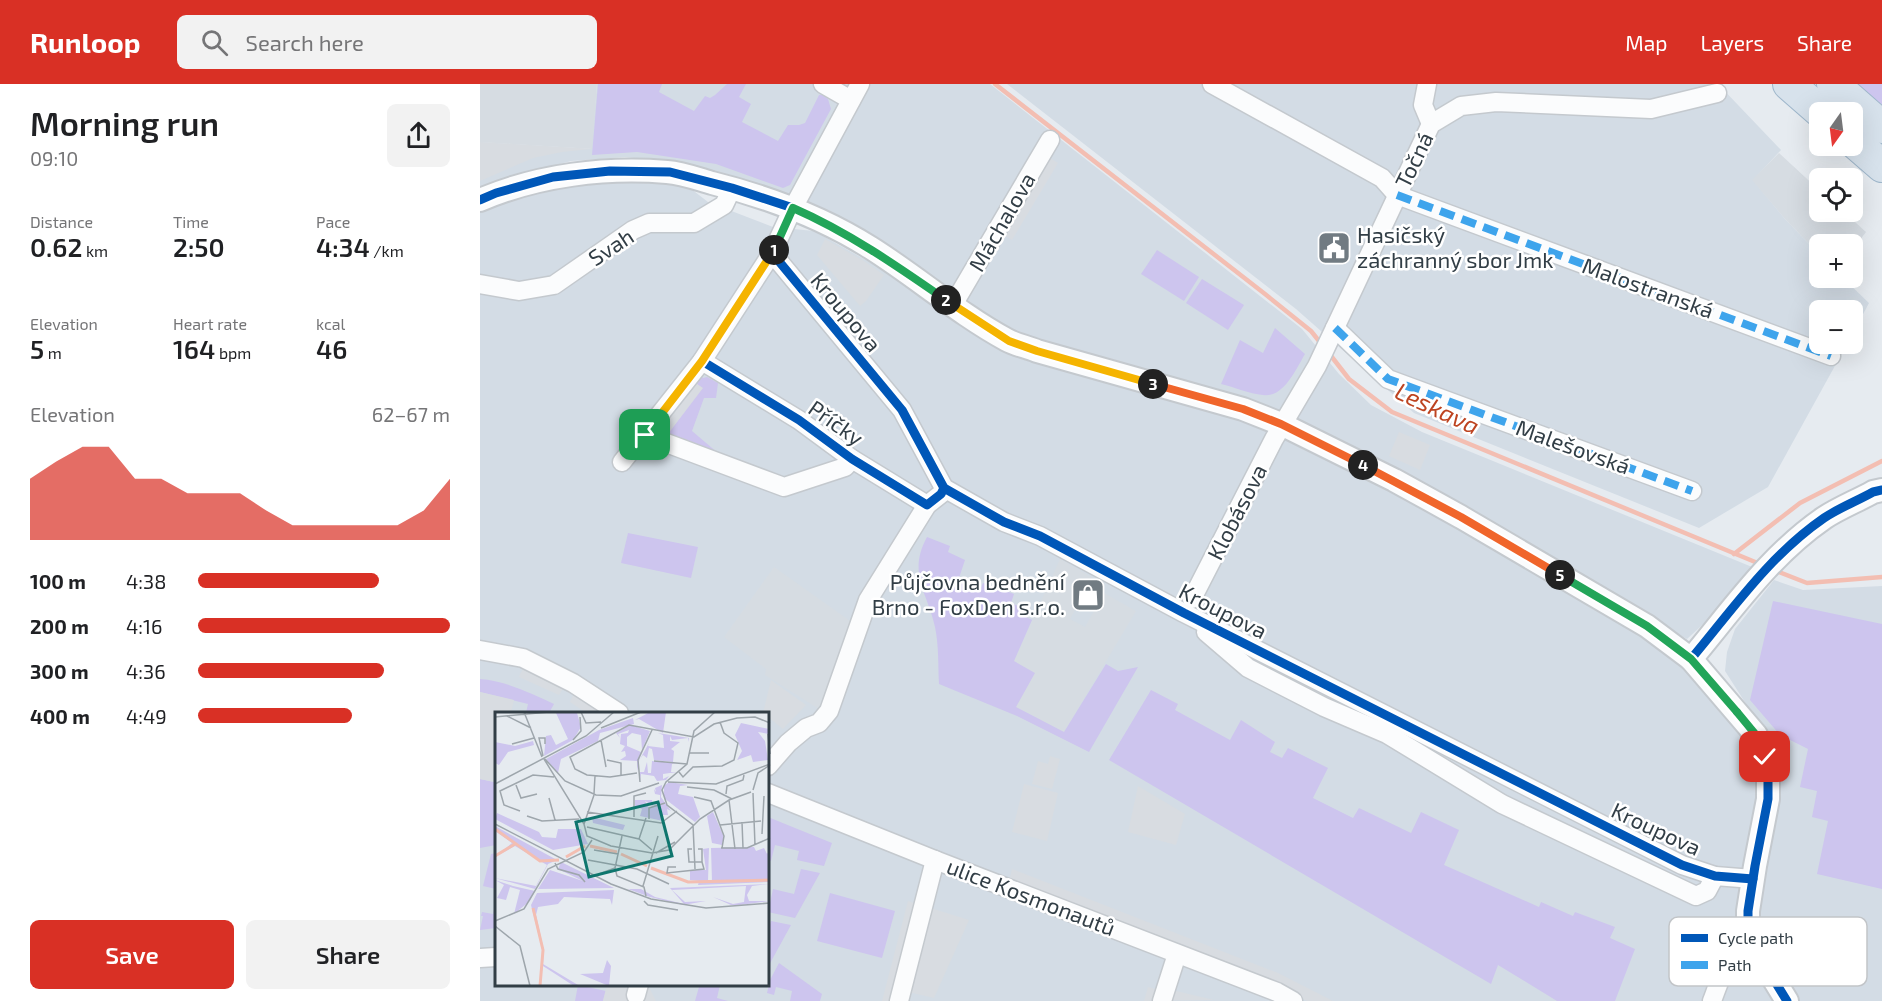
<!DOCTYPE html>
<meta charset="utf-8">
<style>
body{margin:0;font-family:"Exo 2",sans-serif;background:#f2f2f2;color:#202124;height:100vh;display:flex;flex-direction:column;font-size:22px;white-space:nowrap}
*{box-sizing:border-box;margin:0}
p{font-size:20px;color:#757577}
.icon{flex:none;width:33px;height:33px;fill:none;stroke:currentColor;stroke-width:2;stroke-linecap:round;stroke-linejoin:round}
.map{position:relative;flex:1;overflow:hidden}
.drawer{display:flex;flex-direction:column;background:#fff;width:480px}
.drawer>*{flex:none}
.needle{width:39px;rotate:194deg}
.fabs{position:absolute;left:1329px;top:18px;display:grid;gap:12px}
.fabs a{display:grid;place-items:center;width:54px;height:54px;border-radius:9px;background:#fff;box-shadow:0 6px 24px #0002;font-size:30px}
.pin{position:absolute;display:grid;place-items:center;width:51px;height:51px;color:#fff;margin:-26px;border-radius:12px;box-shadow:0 3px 9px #0006}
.km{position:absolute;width:30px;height:30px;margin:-15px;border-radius:50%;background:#222;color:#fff;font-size:16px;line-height:30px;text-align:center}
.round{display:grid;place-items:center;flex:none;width:63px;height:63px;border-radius:9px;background:#f2f2f2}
.headline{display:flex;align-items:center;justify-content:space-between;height:102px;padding:0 30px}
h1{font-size:33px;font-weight:600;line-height:45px}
.stats{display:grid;grid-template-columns:repeat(3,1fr);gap:9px;height:102px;padding:6px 30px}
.stats div{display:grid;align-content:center}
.stats b{font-size:26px;font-weight:600}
.stats small{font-size:16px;font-weight:400}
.stats p{font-size:16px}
.chart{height:168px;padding:12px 30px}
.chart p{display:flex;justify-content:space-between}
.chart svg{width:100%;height:108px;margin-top:6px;fill:#d93025;opacity:.7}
.button{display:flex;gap:12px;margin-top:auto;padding:12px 30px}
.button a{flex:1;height:69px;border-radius:9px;background:#d93025;color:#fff;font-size:24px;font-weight:600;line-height:69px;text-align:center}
.button a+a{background:#f2f2f2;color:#202124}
ul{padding:0 30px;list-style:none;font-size:20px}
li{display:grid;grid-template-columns:96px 72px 1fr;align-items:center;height:45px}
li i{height:15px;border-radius:8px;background:#d93025}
header{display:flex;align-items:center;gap:36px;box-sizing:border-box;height:84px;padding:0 30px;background:#d93025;color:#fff}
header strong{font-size:28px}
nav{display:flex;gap:33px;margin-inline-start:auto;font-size:21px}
.search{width:420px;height:54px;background:#f2f2f2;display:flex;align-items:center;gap:15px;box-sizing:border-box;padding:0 21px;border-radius:9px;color:#757577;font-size:22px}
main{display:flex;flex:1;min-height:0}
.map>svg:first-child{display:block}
.residential{fill:#d3dce5;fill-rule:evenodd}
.industrial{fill:#d6dce2}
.green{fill:#cdc5ee}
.parking{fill:#d8dce1}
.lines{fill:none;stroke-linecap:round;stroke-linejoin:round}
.stream{stroke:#f3beb2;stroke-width:4.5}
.minor-casing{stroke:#c4c9ce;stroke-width:21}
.tertiary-casing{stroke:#c4c9ce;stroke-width:26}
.motorway-casing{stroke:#9fb7cb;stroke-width:34}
.minor{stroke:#fbfcfd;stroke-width:18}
.tertiary{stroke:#fbfcfd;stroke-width:22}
.motorway{stroke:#d7e2ec;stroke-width:32}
.quiet{stroke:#3ea4ec;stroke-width:8;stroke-dasharray:15 8;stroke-linecap:butt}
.cycleway-casing{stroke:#fff;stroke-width:13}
.cycleway{stroke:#0057b8;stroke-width:9}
.split-1-casing{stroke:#fff;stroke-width:12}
.split-2-casing{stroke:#fff;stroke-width:12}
.split-3-casing{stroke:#fff;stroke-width:12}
.split-4-casing{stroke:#fff;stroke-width:12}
.split-5-casing{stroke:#fff;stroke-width:12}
.split-6-casing{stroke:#fff;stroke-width:12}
.split-7-casing{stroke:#fff;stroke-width:12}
.split-1{stroke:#f5b400;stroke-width:8}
.split-2{stroke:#22a559;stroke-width:8}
.split-3{stroke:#f5b400;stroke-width:8}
.split-4{stroke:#f0652b;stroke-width:8}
.split-5{stroke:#f0652b;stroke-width:8}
.split-6{stroke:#22a559;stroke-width:8}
.split-7{stroke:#22a559;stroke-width:8}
.labels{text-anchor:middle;stroke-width:5;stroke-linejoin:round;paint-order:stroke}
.street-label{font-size:22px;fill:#323e46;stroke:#fff}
.poi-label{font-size:22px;fill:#323e46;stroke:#fff;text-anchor:start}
.water-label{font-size:24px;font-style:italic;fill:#bd4320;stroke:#fff}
.inset-river{fill:none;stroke:#f3beb2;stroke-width:3}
.inset-road{fill:none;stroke:#9ea6ac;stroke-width:1.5}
.view{fill:#0f766e;fill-opacity:0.15;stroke:#0f766e;stroke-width:3}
.inset-edge{fill:none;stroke:#323e46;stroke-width:3}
.key{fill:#fff;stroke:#c2c5c8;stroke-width:1.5}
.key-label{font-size:16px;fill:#323e46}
</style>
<header>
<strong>Runloop</strong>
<div class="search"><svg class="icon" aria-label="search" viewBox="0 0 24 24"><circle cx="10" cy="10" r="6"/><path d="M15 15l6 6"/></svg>Search here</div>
<nav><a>Map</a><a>Layers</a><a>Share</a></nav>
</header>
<main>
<section class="drawer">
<div class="headline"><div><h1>Morning run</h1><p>09:10</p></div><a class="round"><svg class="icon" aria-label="share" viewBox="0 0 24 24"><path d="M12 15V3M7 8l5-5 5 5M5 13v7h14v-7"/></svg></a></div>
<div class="stats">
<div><p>Distance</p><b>0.62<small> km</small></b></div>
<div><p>Time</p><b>2:50</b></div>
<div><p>Pace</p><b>4:34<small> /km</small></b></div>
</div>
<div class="stats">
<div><p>Elevation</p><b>5<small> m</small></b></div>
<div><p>Heart rate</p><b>164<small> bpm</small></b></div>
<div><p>kcal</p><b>46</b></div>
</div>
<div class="chart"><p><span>Elevation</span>62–67 m</p>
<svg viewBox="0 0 160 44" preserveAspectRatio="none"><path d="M0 44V19L10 12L20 6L30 6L40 19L50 19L60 25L70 25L80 25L90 32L100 38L110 38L120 38L130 38L140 38L150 32L160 19V44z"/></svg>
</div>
<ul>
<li><b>100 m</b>4:38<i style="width:72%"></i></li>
<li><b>200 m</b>4:16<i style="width:100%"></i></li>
<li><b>300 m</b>4:36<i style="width:74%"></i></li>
<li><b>400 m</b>4:49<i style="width:61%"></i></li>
</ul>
<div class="button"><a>Save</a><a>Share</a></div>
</section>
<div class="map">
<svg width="1402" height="917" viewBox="0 0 1402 917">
<rect width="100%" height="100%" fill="#e6ebf0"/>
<!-- residential -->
<g class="residential">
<polygon points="117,0 510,0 822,245 859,290 891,321 942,348 1277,485 1242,523 1207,555 847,354 558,259 509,235 479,211 427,176 343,127 284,101 164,75 145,73 91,77 31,93 0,106 0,58 111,65"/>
<polygon points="527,0 1238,0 1301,66 1273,96 1305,135 1339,170 1340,194 1363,194 1389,219 1373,249 1372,226 1340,226 1340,260 1367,260 1288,403 1219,444 934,329 816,225"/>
<path d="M161,97l45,4 22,17 65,25 41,4 118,66 90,56 189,55 103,41 135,69 192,115 47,39 47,51 21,31 3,44 -21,113 39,90h-1297v-792l37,-14 62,-11zM16,629h272v271h-272z"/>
<polygon points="1294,496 1323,506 1402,502 1402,917 1313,917 1290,874 1278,830 1296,735 1296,673 1277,637 1245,587 1247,568 1255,545"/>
</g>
<!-- industrial -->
<g class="industrial">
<polygon points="0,0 117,0 112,65 0,58"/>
<polygon points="1299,69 1339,106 1340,128 1364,128 1386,148 1373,165 1372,160 1340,160 1339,170 1305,135 1272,96"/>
<polygon points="580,475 613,494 590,535 605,543 624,509 656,527 584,648 535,623 534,577"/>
<polygon points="294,483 373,539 346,618 339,625 285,591 286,585 244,553"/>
</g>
<!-- green -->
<g class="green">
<polygon points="118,0 182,0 179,8 214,27 225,12 230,14 235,11 247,0 266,0 259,13 271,20 262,38 298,57 308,41 319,41 325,39 339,11 343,11 348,15 351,25 310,101 303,104 236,80 157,68 112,71"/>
<polygon points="1378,0 1402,0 1402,21"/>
<polygon points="677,166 719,193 704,217 661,190"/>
<polygon points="722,195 764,221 748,246 706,219"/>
<path d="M795,244l30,26c-9,15 -21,44 -42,41 -14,-1 -29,-8 -42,-11l19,-44 23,13z"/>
<polygon points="221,291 223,294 227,293 238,299 236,314 224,314 212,347 245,375 180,351 180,343 187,349 222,304 214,298"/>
<polygon points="148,449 218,463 211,494 141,479"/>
<path d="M447,453l23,9 -2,6 17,8 -7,21 22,9 3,-7 31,11 -3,9 12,5 -3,6 12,6 -18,41 21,12 -19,34 48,25 42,-68 12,7 20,-4 -49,85 -72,-36 -78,-32c-1,-18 0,-38 -4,-57 -7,-34 -28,-53 -8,-90z"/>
<polygon points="1293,517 1402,540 1402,805 1337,790 1348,737 1332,733 1337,707 1320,703 1328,665 1300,651 1270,616"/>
<path d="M0,595c26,2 51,14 74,25l-5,9h-23l2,-9 -48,-12z"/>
<polygon points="671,606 698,620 695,626 750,656 761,636 795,658 790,668 802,674 808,664 848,684 833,714 873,734 879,724 931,749 941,728 979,746 964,781 1059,823 1061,818 1093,832 1095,828 1135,843 1130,854 1155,865 1135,917 1077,917 1018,881 1011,900 629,676"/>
<polygon points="16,688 16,761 0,764 0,695 14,698"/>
<polygon points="288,733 352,759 344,782 317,776 319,767 295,761 291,777 288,776"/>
<polygon points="16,769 16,805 3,802 11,770"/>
<polygon points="321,785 340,789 315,834 288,828 293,805 314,810"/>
<polygon points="350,809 415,827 402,874 337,857"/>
<polygon points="15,822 16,823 16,844 0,846 3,832 1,832 2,828 13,830"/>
<polygon points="291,837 311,841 288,883 288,847"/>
<polygon points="299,879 342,910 340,917 310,917 312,907 296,903 294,911 287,909 290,896"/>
<polygon points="216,900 240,901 237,914 248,917 215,917 219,903"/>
<polygon points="98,901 126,907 123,917 95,917"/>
</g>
<!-- parking -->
<g class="parking">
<polygon points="0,58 112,65 82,68 53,74 0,97"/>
<polygon points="562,69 578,79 532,156 517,147"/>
<polygon points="345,155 384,177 404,191 386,217 380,222 337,171"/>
<polygon points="214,298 223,304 188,350 180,343"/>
<polygon points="919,348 950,361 940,386 909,372"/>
<polygon points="43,584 64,593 84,603 79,611 39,593"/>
<polygon points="291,596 326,621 303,645 288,633 288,629 283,629"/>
<polygon points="0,608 34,616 31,629 16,629 16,688 14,698 0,695"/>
<polygon points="94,609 123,629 106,629 90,618"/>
<polygon points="570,672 580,675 572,705 552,700 558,677 568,680"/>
<polygon points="544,700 578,709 567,757 532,748"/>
<polygon points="658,702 705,730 696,761 648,748"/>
<polygon points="532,785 798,889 853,917 827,917 529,797"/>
<polygon points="428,817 489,836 454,914 415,905 412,917 402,917"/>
<polygon points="127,900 168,901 176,917 123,917"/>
<polygon points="668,903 690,909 692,906 734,916 664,917"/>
</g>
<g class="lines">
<!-- stream -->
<g class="stream">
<polyline points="515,0 785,210 831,247 843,262"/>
<polyline points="848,268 869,295 912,328 1280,480"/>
<polyline points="1254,470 1320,419 1402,377"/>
<polyline points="1294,486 1327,499 1402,493"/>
</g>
<!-- minor casing -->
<g class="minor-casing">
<g id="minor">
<polyline points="343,0 371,16"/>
<polyline points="732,0 902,94 917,111 1351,272"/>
<polyline points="947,0 943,21 951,40"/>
<polyline points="292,169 422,326 464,404 524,438 560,452 704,529 1202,781 1235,792 1273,795"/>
<polyline points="0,200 39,207 74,201 153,146 169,139 214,139 244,121 252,104"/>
<polyline points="473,221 570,56"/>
<polyline points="855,244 908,295 1212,407"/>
<polyline points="222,277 319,336 372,375 447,421"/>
<polyline points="165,351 304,403 365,383 372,375"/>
<polyline points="142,378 222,277 292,169 313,124 380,0"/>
<polyline points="712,515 794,355 837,282 951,40 981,22 1016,18 1171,25 1237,9"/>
<polyline points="726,548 768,584 844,623 907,650 1022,720 1216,812 1227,807 1235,792"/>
<polyline points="0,566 43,574 93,599 139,629"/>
<polyline points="288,682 308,659 326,644 339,639 349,627 388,516 447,421 461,410 464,404"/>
<polyline points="288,709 455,776 797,908 813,917"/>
<polyline points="0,874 16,873"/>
<polyline points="156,911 159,900"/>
<polyline points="419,917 455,776"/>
<polyline points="682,917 697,870"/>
<path d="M1232,917c12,-32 11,-37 42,-54"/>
</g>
</g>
<!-- tertiary casing -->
<g class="tertiary-casing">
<g id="tertiary">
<path d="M0,116c58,-25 125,-33 187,-28 15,1 31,7 45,11 56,14 110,34 159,65 46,29 88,66 136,92 9,5 21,7 30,11l206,58 38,15 113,56 67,37 186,109 44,33 65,76 12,29v35l-13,67 -7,45v14l6,22 33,54"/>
<path d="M1211,575c42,-50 78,-103 133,-141 15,-10 33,-17 49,-26l9,-2"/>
</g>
</g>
<!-- motorway casing -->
<g class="motorway-casing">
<g id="motorway">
<polyline points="1309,0 1341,28"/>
<polyline points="1353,0 1402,43"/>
<polyline points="1372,56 1402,82"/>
</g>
</g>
<!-- minor -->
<use href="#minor" class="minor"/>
<!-- tertiary -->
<use href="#tertiary" class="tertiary"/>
<!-- motorway -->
<use href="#motorway" class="motorway"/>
<!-- quiet -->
<g class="quiet">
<polyline points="917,111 1351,272"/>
<polyline points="855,244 908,295 1212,407"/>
</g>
<!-- cycleway casing -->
<g class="cycleway-casing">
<g id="cycleway">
<polyline points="0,116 16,109 73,93 130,87 190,88 252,104 313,124 292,169 222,277 319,336 372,375 447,421 461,410 464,404"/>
<polyline points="292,169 422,326 464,404 524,438 560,452 704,529 1202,781 1235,792 1273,795"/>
<path d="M1307,917l-33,-54 -6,-22v-14l7,-45 13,-67v-35l-12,-29 -65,-76c42,-50 78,-103 133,-141 15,-10 33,-17 49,-26l9,-2"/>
</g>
</g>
<!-- cycleway -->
<use href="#cycleway" class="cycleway"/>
</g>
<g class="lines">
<!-- split-1 casing -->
<g class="split-1-casing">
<polyline id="split-1" points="165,351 222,277 294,166"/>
</g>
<!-- split-2 casing -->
<g class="split-2-casing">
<path id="split-2" d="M294,166l19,-42c55,24 104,58 153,92"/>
</g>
<!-- split-3 casing -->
<g class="split-3-casing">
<polyline id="split-3" points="466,216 529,257 557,267 673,300"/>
</g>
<!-- split-4 casing -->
<g class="split-4-casing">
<polyline id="split-4" points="673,300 763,325 801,340 883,381"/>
</g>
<!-- split-5 casing -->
<g class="split-5-casing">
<polyline id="split-5" points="883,381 981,433 1080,491"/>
</g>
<!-- split-6 casing -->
<g class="split-6-casing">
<polyline id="split-6" points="1080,491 1167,542 1211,575 1257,628"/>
</g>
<!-- split-7 casing -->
<g class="split-7-casing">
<polyline id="split-7" points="1257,628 1276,651 1285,673"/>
</g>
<!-- split-1 -->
<use href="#split-1" class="split-1"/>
<!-- split-2 -->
<use href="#split-2" class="split-2"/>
<!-- split-3 -->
<use href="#split-3" class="split-3"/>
<!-- split-4 -->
<use href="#split-4" class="split-4"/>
<!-- split-5 -->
<use href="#split-5" class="split-5"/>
<!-- split-6 -->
<use href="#split-6" class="split-6"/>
<!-- split-7 -->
<use href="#split-7" class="split-7"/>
</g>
<!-- icons -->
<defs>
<g id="civic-square" transform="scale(1.725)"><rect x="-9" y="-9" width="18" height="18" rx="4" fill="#717b82" stroke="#fff"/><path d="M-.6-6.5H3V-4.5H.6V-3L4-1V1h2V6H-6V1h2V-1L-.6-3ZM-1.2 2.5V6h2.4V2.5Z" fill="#fff"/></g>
<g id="shop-square" transform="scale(1.725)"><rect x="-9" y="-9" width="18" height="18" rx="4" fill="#717b82" stroke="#fff"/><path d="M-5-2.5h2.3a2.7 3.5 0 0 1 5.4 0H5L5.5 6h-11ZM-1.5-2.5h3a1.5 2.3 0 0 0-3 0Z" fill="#fff"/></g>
</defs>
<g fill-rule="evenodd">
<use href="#civic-square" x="854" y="164"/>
<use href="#shop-square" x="608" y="511"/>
</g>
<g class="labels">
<!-- street labels -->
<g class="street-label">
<text transform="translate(934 76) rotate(-64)" y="8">Točná</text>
<text transform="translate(522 138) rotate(-60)" y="8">Máchalova</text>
<text transform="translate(131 163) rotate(-33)" y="8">Svah</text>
<text transform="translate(1168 204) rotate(20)" y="8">Malostranská</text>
<text transform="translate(366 228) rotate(50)" y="8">Kroupova</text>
<text transform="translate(356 339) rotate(35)" y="8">Příčky</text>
<text transform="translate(1093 363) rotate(20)" y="8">Malešovská</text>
<text transform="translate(757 428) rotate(-63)" y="8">Klobásova</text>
<text transform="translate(743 527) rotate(27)" y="8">Kroupova</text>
<text transform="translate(1176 745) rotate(25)" y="8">Kroupova</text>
<text transform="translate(551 813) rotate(21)" y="8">ulice Kosmonautů</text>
</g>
<!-- poi labels -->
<g class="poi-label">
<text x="877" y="159">Hasičský<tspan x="877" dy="25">záchranný sbor Jmk</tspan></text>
<text x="585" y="506" text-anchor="end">Půjčovna bednění<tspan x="585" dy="25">Brno - FoxDen s.r.o.</tspan></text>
</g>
<!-- water labels -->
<g class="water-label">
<text transform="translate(957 325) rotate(25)" y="8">Leskava</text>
</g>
</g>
<!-- overview -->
<g transform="translate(15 628)">
<rect width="274" height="274" fill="#e6ebf0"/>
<path d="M155,0h16l-3,21 -24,-14 -4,1zM61,1h21l4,14 -8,13 -29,16 2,-20 5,-1 5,10 12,-6zM138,6l1,6 -34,9 -2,8 -37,18 -3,14 -12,-14 53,-29zM246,11l28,6v5l-11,-2 7,9 3,19 -15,2 -2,-7 -14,5 5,-9 -7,-16zM135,13l20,6 -8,19 -1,-15 -9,-2 -5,4v9l14,6 -4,19v-10l-17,-1 6,-4 -1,-5 -4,1 4,-6 -5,-2 1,-10 7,-1 1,-3 -11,4 2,4 -4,-5zM163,21l31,5v4l-1,-4 -16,2 -2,-4v5l10,1 -9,7 3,2 -1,11 -19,-2 -2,-11 -3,-1 -2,10 -4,-3 -3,4 9,-16 -1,3 16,2 -1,-13zM38,29l1,4 -26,7 -9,13 -4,-2v-21l20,4zM145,49v11h4l3,-10 1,11h3l1,-12 24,2 -4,1 -1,8h6l-14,2v5l6,-3 -3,4 -9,1 -3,-5 -13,-2 -1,7zM174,70l19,3 -8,1 -2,8 15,3 7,20 -5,5 -31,-24v-12zM167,73l-1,12 10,14 -4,-2 1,6h-7l2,6 -23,-5 2,-7 -7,-3v-6h17l1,6 -8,-5 4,7 11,-6v-7l-5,-1 -1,-5 2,3 -1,-4zM218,100l11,25 -2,8 -10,-2 -5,-27zM2,101l42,19 3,5 14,1 2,-9h23l7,15 -35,6 -58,-31zM97,105l33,8 -2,5 -30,-7zM0,114l62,34 -9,4 -13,25 -40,-11 41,8 11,-21 -32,-19 -20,11 17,-14 -17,-12zM259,135l2,4 8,-3 3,6 2,-3v31l-71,3 1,-4 -9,-1v-10h16l-3,-21 6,-1 -1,33 4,1 -1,-34zM66,150l53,26 -76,1 12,-19 33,11 -25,-12zM0,168l18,6 22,5 -5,10 -16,13 6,-24 -10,-3 -4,13 -9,-2 7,-13zM274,172l-17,2 -5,9 2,6h20l-29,4h-9l-18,-8 20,7 11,-2 2,-16 -74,4 13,12 21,-1 -23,4 -33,-8 -22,-8h13l14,8 29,7 -14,-16zM119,178l-2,15 -2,-6 -46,-2 -6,7 -20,3 -2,8 8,36 -1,13 35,21 -4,1 -31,-20 -4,20 4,-33 -12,-48 6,-12zM112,248l4,6 -2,20 -29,-12 23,-1z" fill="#cdc5ee"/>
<path class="inset-river" d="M0,117l45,32 19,-1M95,134l27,6M126,142l26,12M0,144l20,-12M71,145l19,-11M156,156l37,14 82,-2M38,196l10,42 -3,36"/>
<path class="inset-road" d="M29,0l18,45M86,0l5,11 15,-1M12,4l24,12M0,5l54,-5M106,16l40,-16M273,22l2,20M78,28l8,-9 -1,-14M106,28l5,27M17,32l22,-6M195,41h19M48,44l-4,-18h6v6M49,47l40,65 3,12 24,10 41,7 17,-3 31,-31 29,-19 22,-8M50,47l20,22 31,14 25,1 38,-13M112,48l14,3v12M159,49l33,3M184,60l4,5 10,-10 29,-1 12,-6 4,-17 -14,-10 -4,-11M142,61l-27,4 -23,-2 -12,-6 -5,-12 59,-32 65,12 20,-13 23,-6 18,-1 15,6M145,70l-2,-22 14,-30M173,70l48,2 54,-20M0,72l91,-48 28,-24M21,73l5,13 16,-4M192,75l27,3 18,9M258,78l5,-17 12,-8M258,81l2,52M99,82l1,-18M231,82l1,-8 16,-6 1,-5M199,85l17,4 13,35 -2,12M54,86l6,22M234,88l6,49M25,99l-16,-6 -4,-14 33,-16 21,2M92,100l74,11 16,-12M32,104l15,5 37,-2M139,105v-21l12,-3M154,107v-11l16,-5M247,110l1,26M0,112l116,60 40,15 55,9 64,-5M89,112l10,-29M225,113l41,-4M92,115l52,12 13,11M267,122l2,-38M144,127l7,-21M226,136h26l23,-10M197,137h-4l1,13h13v-13h-4M99,138l24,4M161,141l19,-11M93,148l49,9 32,15M60,151l3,6 21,6 6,7M181,155h-8l-1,6 37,-4 -2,-7M120,156l2,8 27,11 2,9M200,157l-2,-44 -26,-20 -5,-15 4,-8 21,-18 7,-33 21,-19M104,162l16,-6 7,-32M148,174l15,-50M149,189l4,4 30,5M0,209l29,-12 24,-40 36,-17 8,-12M0,214l25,20 10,40"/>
<path class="view" d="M163,90l14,54 -83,21 -13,-55z"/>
<rect width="274" height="274" class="inset-edge"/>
</g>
<!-- legend -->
<rect x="1189" y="833" width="198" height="69" rx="9" class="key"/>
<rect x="1201" y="850" width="27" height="8" fill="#0057b8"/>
<rect x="1201" y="877" width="27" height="8" fill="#3ea4ec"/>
<g class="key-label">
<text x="1238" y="860">Cycle path</text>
<text x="1238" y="887">Path</text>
</g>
</svg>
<div class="fabs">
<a><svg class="needle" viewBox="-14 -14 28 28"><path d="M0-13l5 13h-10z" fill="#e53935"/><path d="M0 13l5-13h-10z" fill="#757577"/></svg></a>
<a><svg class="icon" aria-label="locate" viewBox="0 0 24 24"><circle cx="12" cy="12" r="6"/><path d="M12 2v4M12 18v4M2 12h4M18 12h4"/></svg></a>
<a>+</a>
<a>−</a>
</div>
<div class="pin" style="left:165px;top:351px;background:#1e9e55"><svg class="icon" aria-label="arrive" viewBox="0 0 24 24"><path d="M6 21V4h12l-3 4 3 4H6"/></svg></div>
<div class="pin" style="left:1285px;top:673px;background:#d93025"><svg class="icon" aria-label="check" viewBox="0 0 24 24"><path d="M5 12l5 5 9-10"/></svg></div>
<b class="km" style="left:294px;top:166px">1</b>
<b class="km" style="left:466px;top:216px">2</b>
<b class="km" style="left:673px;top:300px">3</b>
<b class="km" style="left:883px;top:381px">4</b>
<b class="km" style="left:1080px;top:491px">5</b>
</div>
</main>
